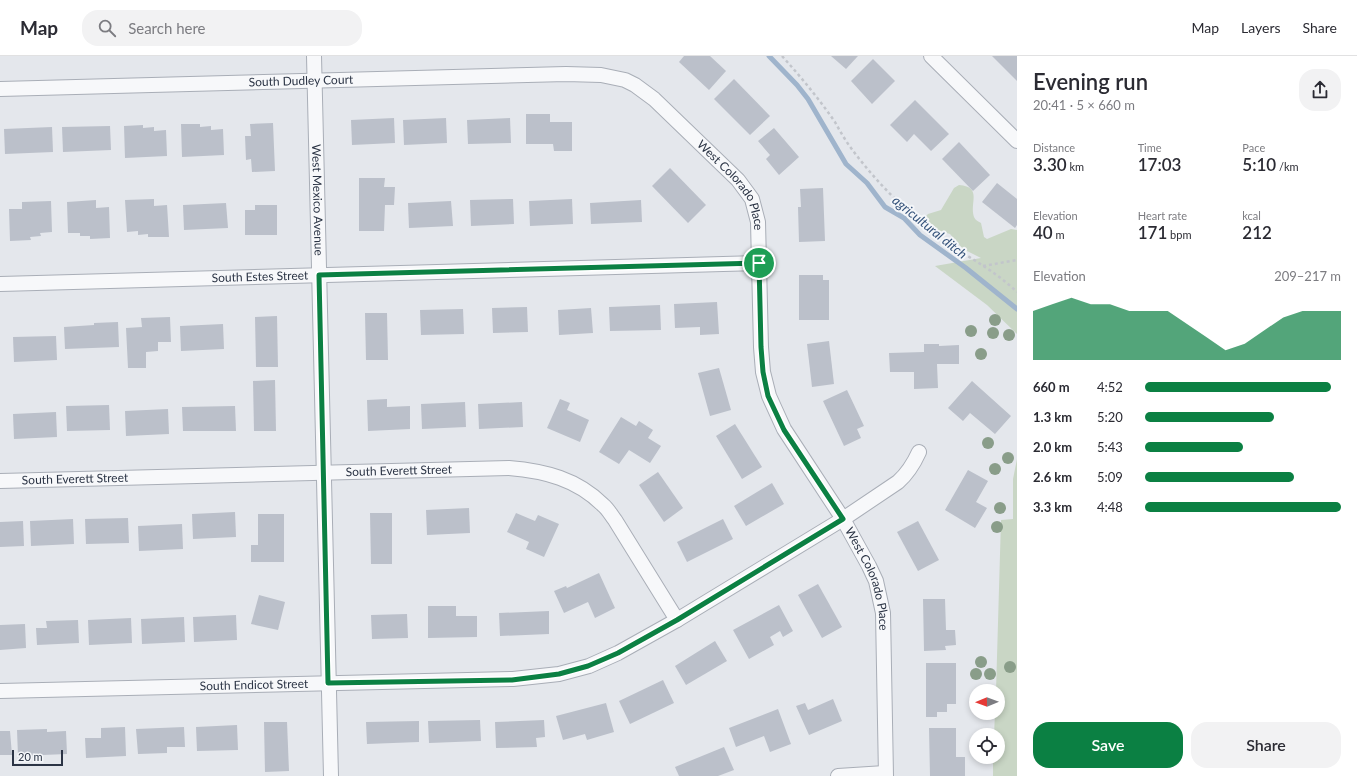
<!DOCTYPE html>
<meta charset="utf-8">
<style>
body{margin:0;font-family:Lato,sans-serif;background:#f2f2f3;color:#2b2b33;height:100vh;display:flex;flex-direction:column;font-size:15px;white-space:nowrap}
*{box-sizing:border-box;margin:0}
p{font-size:13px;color:#7c7c81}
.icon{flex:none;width:22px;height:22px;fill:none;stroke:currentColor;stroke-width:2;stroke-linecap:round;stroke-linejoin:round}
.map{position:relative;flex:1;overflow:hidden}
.drawer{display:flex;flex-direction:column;background:#fff;width:340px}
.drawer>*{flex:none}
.needle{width:26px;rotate:269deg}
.fabs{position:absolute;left:969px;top:628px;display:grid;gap:8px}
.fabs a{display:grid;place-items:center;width:36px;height:36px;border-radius:50%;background:#fff;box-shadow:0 2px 6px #0003;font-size:20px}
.scale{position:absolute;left:12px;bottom:10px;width:51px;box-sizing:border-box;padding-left:4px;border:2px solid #2b3445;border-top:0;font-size:11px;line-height:14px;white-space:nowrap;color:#2b3445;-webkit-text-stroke:3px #f4f6f9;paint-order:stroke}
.pin{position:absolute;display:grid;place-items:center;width:34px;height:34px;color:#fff;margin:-17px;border:2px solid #fff;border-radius:50%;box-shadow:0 1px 4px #0007}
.round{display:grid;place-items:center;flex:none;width:42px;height:42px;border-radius:16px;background:#f2f2f3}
.headline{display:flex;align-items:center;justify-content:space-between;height:68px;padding:0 16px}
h1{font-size:22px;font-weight:600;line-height:30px}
.figures{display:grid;grid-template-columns:repeat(3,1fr);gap:6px;height:68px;padding:4px 16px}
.figures div{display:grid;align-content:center}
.figures b{font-size:17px;font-weight:600}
.figures small{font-size:11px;font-weight:400}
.figures p{font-size:11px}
.chart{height:112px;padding:8px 16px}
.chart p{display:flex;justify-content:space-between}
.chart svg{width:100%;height:72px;margin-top:4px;fill:#0b8043;opacity:.7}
.primary-button{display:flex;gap:8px;margin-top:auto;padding:8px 16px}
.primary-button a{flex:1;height:46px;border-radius:16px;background:#0b8043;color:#fff;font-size:16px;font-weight:600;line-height:46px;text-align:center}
.primary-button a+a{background:#f2f2f3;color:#2b2b33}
ul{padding:0 16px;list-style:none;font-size:13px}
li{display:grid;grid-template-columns:64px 48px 1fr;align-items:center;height:30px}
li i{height:10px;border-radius:5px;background:#0b8043}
header{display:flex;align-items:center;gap:24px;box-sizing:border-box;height:56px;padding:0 20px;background:#fff;border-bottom:1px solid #e1e1e2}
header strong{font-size:19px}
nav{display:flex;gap:22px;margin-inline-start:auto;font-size:14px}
.search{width:280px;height:36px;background:#f2f2f3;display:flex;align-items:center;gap:10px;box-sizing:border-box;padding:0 14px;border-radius:16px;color:#7c7c81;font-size:15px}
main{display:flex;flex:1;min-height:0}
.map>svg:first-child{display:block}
.green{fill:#c9d6c5}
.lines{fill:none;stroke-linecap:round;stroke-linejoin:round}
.stream{stroke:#9fb4cc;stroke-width:5}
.building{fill:#bbc0ca}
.street-casing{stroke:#a9aeb7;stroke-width:16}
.path{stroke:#c2c5cb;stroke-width:2.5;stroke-dasharray:3 3;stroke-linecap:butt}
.street{stroke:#f7f8fa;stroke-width:14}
.tree{fill:#899d89}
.route-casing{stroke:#fff;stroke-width:8}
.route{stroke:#0b8043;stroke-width:5}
.labels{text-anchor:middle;stroke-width:4;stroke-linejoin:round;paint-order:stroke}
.street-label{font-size:12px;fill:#2b3445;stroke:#f4f6f9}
.water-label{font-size:13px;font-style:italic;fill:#34527a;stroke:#f4f6f9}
</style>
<header>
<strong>Map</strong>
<div class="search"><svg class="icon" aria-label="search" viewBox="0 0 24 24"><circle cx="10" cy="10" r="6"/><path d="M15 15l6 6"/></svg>Search here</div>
<nav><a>Map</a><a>Layers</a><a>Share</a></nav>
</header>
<main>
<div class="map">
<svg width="1017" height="720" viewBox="0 0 1017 720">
<rect width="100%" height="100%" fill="#e4e7ec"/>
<!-- green -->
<g class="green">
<path d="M959,129c24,2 10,18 15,32 1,3 4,4 7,6l3,14 3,2 24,-10 6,1v104l-30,-29 -52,-39 46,-8 -18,-9 -13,-15 -13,-4 -10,-7 -3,-5 4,-4 13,-4 13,-22z"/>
<polygon points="1017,403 1017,720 993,720 993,701 998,701 998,679 994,679 995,657 998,657 998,635 996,635 1001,464 1013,463 1013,423"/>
</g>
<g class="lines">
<!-- stream -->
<polyline class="stream" points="769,0 797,29 808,43 846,108 867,127 885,151 904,162 920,179 966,212 1017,253"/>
</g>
<!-- building -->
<g class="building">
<polygon points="684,0 710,0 726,15 709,34 679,6"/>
<polygon points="831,0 858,0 846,13"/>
<polygon points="992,0 1017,0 1017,25"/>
<polygon points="873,3 895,25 872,48 851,25"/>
<polygon points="734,23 770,60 750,79 714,43"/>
<polygon points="915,44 949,78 931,95 914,78 907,86 890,69"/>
<polygon points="526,58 550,58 550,66 572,66 572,95 554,95 553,88 526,88"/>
<polygon points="394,62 395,87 352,89 351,64"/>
<polygon points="446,62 447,87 404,89 403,64"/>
<polygon points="510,62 511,87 468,88 467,64"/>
<polygon points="273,67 275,115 252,116 251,103 246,104 245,80 251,80 250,68"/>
<polygon points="181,68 200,68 200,71 211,70 211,74 223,73 224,99 182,101"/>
<polygon points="143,69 143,72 154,71 154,75 166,74 167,100 125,102 124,70"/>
<polygon points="110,70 111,94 63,96 62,71"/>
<polygon points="52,71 53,96 5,98 4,73"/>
<polygon points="774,72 799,101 779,119 766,103 770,99 758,85"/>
<polygon points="959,86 990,119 973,135 942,103"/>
<polygon points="670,112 706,149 688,167 652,130"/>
<polygon points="359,122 385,122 384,131 395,131 394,149 385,149 384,175 359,175"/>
<polygon points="997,127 1017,143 1017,169 1015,172 982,146"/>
<polygon points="823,132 825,185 799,186 798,151 801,151 800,133"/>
<polygon points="154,143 154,150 167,149 169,181 148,181 148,178 138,179 138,175 127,176 125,144"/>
<polygon points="513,143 514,168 471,170 470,144"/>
<polygon points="572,143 573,168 530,170 529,145"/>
<polygon points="96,144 96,152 109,151 110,182 90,183 90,180 80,180 80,177 68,177 67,146"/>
<polygon points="641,144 642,166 591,168 590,147"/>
<polygon points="51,145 52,176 40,177 41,180 30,181 31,184 10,185 9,153 22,153 22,146"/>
<polygon points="451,145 453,170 409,172 408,147"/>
<polygon points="226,147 228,172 184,174 183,149"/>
<polygon points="255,149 277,149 277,179 245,179 245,154 255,154"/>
<polygon points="799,219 823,219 823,224 829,224 829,264 799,264"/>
<polygon points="717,246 719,278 700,279 700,271 675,272 674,248"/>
<polygon points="660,249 661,274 610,275 609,251"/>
<polygon points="527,251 528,276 493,277 492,252"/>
<polygon points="591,252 593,277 559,279 558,254"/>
<polygon points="463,253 464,278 421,279 420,254"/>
<polygon points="365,257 387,257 388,304 366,304"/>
<polygon points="277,260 278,311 256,311 255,261"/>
<polygon points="170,261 171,286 158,286 158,295 146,296 146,312 128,312 126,272 142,271 141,262"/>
<polygon points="118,266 119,291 65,293 64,271 94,269 94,267"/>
<polygon points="223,268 224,293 181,295 180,270"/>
<polygon points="56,280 57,304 14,306 13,281"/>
<polygon points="829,285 834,328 812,331 807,288"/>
<polygon points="924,288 939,288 939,290 959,289 959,308 937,308 938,332 914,333 914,316 890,316 889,297 924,296"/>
<polygon points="719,312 731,354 710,360 698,317"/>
<polygon points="275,324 276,375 254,375 253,325"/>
<polygon points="972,325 1011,360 995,378 970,357 963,365 948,352"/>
<polygon points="847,334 864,370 857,373 861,382 844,390 823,345"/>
<polygon points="387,343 387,351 410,350 410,373 368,375 367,344"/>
<polygon points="560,343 570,347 567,354 589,364 580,386 547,372"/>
<polygon points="465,346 466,371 422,373 421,348"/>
<polygon points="522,346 523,371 479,373 478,348"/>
<polygon points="109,349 110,374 67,375 66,350"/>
<polygon points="235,350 236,375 183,375 182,351"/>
<polygon points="168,353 169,378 126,380 125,355"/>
<polygon points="56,356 57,381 14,383 13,358"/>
<polygon points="621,361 636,370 639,365 653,374 648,382 661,390 650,407 629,394 619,408 599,396"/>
<polygon points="735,368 762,411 742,423 716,380"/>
<polygon points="968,414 988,425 976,446 987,452 975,472 945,454"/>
<polygon points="658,416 683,452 664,466 639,429"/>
<polygon points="772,427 784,448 746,470 734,450"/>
<polygon points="469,452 470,477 427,479 426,454"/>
<polygon points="235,456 236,481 193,483 192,458"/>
<polygon points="370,457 392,457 392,508 371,508"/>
<polygon points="516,457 535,465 538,459 559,468 544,501 526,493 529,486 507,476"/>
<polygon points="258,458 284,458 284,506 251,506 251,489 258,489"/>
<polygon points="128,462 129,487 86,488 85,463"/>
<polygon points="73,463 74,488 31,490 30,465"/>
<polygon points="723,463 733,483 687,506 677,486"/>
<polygon points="23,465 24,490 0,491 0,466"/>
<polygon points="918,465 939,504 918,515 897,476"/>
<polygon points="182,468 183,493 139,495 138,470"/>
<polygon points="599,517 615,552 595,562 588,546 564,557 554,535 566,530 567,532"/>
<polygon points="818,528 842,571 822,582 798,539"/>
<polygon points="259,539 285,546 278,574 251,568"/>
<polygon points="923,543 945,543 946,574 955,574 956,589 945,590 946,594 924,595"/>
<polygon points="779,549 793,575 783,581 780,575 770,581 774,589 749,603 733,574"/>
<polygon points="428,550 456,550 456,560 477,560 477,581 428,582"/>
<polygon points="549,555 549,578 500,580 499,557"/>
<polygon points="407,558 408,582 372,583 371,559"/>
<polygon points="236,559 237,584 194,586 193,561"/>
<polygon points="184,561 185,586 142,588 141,563"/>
<polygon points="131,562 132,587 89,589 88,564"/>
<polygon points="78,564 79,587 37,589 36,572 47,572 46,565"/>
<polygon points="25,568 26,592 0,594 0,569"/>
<polygon points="715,585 727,605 686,629 675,610"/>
<polygon points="926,607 956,607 956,648 947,648 947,656 937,656 937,661 926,661"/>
<polygon points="663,624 674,647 630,668 619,645"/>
<polygon points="833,643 842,665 809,679 796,650 805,647 808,654"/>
<polygon points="606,647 614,676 587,684 585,678 563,684 556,660"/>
<polygon points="778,653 791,688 770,696 764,680 736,691 729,672"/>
<polygon points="480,664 481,685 429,687 428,665"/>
<polygon points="544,664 545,681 536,682 537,691 496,692 495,666"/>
<polygon points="419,665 419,686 367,688 366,666"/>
<polygon points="264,666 287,666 289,715 265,716"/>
<polygon points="237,669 238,694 197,695 196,671"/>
<polygon points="125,671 126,700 86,702 85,682 101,682 101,672"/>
<polygon points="184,671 185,691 167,691 167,697 138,698 136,673"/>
<polygon points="929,672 956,672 956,701 965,701 965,720 930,720"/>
<polygon points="47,673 47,676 66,675 67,698 18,700 17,674"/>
<polygon points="0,675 10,675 12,699 0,699"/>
<polygon points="724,691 734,714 718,720 679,720 675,711"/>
</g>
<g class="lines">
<!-- street casing -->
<g class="street-casing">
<g id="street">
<path id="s1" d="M314,0l17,720"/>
<polyline points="931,0 1017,85"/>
<path id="s2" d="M0,33l566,-15 35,1 24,5 10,5 19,14 84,81 14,19 6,23 3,125 2,25 6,24 15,33 59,90 26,47 7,15 7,32 3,163"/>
<path id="s3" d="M0,228l759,-21"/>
<path id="s4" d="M0,425l509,-13c36,3 68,11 94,37 5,4 8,10 12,15l62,100"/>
<path id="s5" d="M0,635l513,-12 46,-5 30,-8 29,-13 59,-33 166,-101 55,-37c9,-8 16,-19 21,-30"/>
<polyline points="838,720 885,717"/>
</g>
</g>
<!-- path -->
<g class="path">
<path d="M782,0c19,21 37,43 53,66 5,9 10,18 16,26 19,26 42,50 65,71 31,29 71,44 101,73"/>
<polyline points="983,210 1017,204"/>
</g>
<!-- street -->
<use href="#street" class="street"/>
</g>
<!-- trees -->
<g class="tree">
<circle cx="995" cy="264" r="6"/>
<circle cx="971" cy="275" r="6"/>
<circle cx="993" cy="277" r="6"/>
<circle cx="1009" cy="279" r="6"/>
<circle cx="981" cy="298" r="6"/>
<circle cx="988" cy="387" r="6"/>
<circle cx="1008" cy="402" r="6"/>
<circle cx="995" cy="413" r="6"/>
<circle cx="1000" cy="452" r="6"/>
<circle cx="997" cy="471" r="6"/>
<circle cx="981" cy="606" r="6"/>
<circle cx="1010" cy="611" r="6"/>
<circle cx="976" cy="618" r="6"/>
<circle cx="990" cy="618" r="6"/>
</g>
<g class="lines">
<!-- route casing -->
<g class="route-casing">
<polygon id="route" points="759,207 761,291 763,316 768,340 784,374 843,463 677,564 618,597 588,610 559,618 512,624 328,627 319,219"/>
</g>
<!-- route -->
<use href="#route" class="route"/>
</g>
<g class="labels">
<!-- street labels -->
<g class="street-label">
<text dy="4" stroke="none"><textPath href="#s2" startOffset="301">South Dudley Court</textPath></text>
<text dy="4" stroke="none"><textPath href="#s2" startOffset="778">West Colorado Place</textPath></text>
<text dy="4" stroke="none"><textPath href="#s1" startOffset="144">West Mexico Avenue</textPath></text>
<text dy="4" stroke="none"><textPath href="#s3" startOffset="260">South Estes Street</textPath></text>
<text dy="4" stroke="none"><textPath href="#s4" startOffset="399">South Everett Street</textPath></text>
<text dy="4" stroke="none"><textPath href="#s4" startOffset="75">South Everett Street</textPath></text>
<text dy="4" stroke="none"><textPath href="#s2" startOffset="1209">West Colorado Place</textPath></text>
<text dy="4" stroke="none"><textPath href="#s5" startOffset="254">South Endicot Street</textPath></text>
</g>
<!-- water labels -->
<g class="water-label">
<text transform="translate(930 171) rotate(39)" y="5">agricultural ditch</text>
</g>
</g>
</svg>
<div class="fabs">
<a><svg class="needle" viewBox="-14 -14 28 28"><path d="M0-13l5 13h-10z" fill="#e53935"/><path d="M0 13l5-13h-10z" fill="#7c7c81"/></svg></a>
<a><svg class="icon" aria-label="locate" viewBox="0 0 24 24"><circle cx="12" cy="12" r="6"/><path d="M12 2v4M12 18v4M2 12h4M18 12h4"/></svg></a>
</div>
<div class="scale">20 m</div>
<div class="pin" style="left:759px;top:207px;background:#1e9e55"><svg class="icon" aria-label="arrive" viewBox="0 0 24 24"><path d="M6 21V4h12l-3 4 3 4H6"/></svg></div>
</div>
<section class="drawer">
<div class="headline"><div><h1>Evening run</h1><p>20:41 · 5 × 660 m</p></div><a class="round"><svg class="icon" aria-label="share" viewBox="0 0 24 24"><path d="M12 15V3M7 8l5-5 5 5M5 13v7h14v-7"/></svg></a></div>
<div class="figures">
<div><p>Distance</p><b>3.30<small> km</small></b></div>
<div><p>Time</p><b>17:03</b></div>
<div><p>Pace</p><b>5:10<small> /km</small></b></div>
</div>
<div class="figures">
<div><p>Elevation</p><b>40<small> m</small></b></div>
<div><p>Heart rate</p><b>171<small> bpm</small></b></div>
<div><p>kcal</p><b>212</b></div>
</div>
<div class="chart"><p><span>Elevation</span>209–217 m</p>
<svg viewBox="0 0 160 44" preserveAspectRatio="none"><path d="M0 44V14L10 10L20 6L30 10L40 10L50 14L60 14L70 14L80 22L90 30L100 38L110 34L120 26L130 18L140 14L150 14L160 14V44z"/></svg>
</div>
<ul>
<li><b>660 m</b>4:52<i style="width:95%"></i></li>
<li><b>1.3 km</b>5:20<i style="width:66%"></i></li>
<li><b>2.0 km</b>5:43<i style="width:50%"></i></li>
<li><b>2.6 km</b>5:09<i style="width:76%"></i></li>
<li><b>3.3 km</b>4:48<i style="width:100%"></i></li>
</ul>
<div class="primary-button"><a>Save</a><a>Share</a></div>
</section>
</main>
